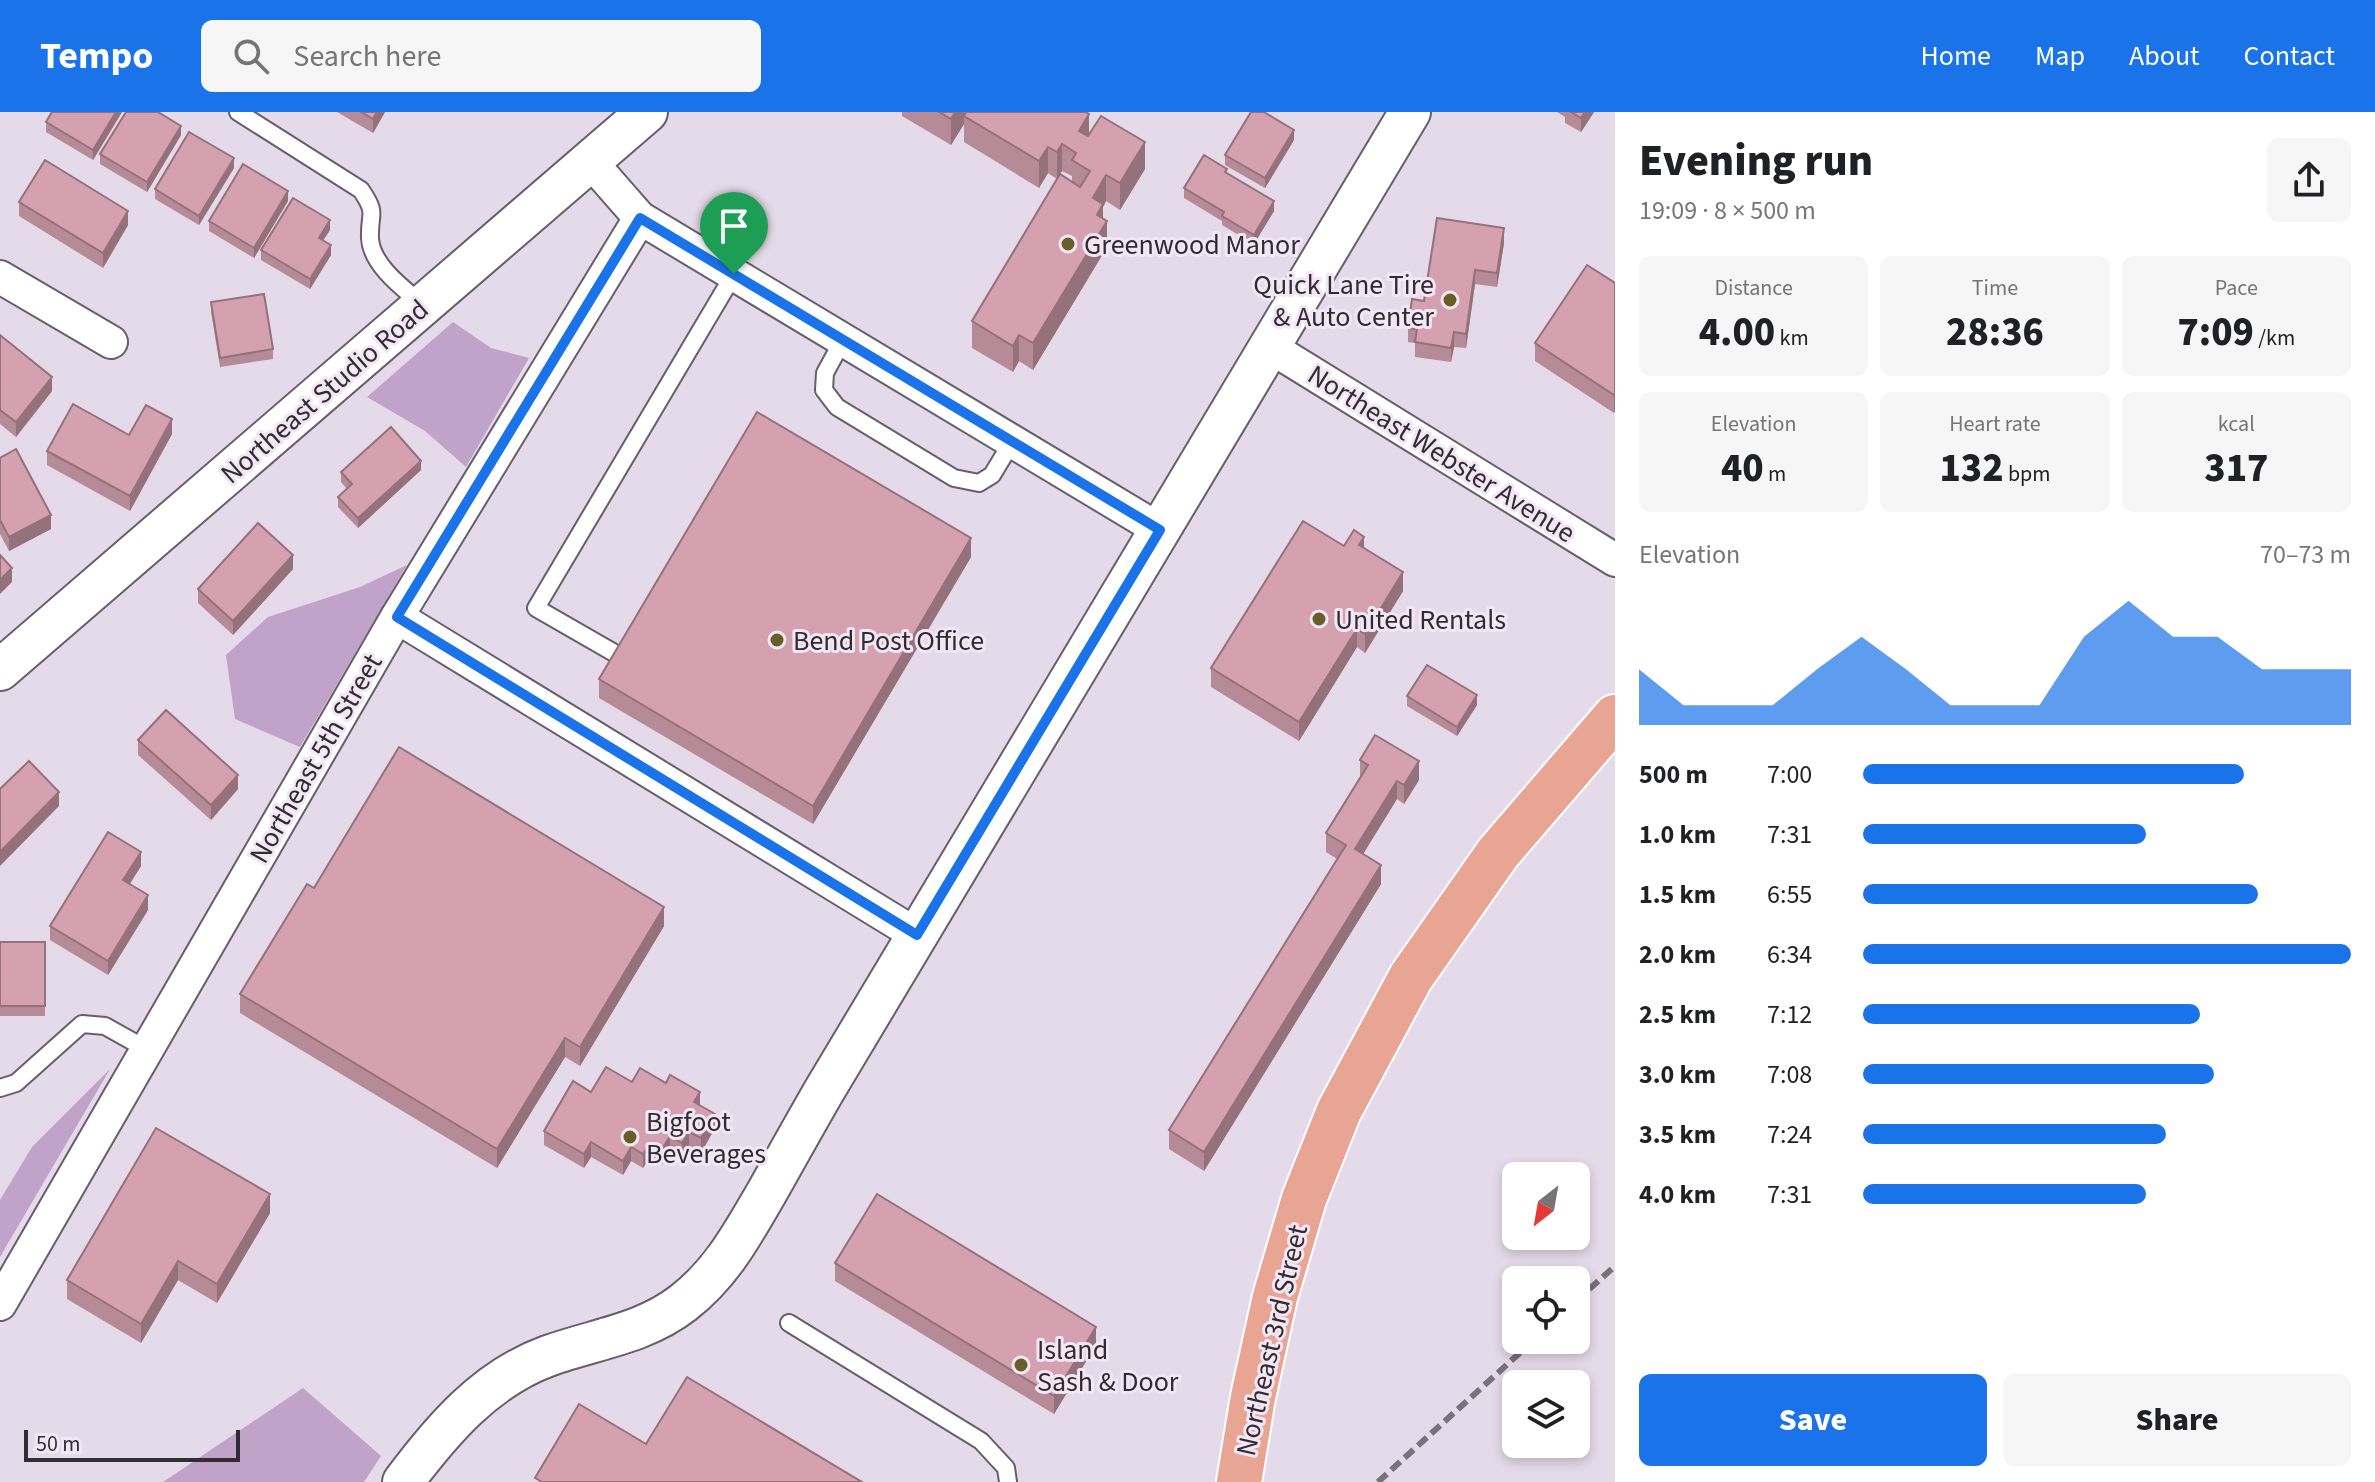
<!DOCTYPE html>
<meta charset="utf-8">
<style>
body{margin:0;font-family:"Source Sans 3",sans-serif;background:#f6f6f6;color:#202124;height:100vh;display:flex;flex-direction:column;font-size:30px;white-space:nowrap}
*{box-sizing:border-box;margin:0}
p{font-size:26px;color:#757577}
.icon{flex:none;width:44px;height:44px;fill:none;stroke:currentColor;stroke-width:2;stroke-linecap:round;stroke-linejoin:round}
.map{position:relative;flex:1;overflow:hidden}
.drawer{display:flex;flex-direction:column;background:#fff;width:760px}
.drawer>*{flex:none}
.needle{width:52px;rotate:211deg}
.tools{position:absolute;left:1502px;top:1050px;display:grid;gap:16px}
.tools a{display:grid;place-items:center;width:88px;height:88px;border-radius:12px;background:#fff;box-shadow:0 4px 12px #0003;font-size:40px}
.scale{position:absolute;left:24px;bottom:20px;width:216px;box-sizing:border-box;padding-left:8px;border:4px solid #302c31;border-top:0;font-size:22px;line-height:28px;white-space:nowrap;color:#302c31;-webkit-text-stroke:6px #f3e7f6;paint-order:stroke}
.pin{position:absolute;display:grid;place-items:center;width:68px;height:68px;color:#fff;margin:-82px -34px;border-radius:50% 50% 50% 0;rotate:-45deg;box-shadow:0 0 8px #0007}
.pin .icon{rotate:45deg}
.round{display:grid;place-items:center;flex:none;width:84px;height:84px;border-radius:12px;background:#f6f6f6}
.overview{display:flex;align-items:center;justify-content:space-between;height:136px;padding:0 24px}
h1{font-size:44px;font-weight:800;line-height:60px}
.metrics{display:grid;grid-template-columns:repeat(3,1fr);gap:12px;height:136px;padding:8px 24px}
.metrics div{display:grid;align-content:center;border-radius:12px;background:#f6f6f6;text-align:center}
.metrics b{font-size:40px;font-weight:800}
.metrics small{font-size:22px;font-weight:400}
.metrics p{font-size:22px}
.chart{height:224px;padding:16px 24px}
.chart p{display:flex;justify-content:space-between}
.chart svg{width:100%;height:144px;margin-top:8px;fill:#1a73e8;opacity:.7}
.primary-button{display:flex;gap:16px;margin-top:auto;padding:16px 24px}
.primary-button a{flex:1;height:92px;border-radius:12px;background:#1a73e8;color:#fff;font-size:32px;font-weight:800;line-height:92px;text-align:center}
.primary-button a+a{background:#f6f6f6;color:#202124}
ul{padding:0 24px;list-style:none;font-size:26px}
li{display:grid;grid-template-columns:128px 96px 1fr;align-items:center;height:60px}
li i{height:20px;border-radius:10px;background:#1a73e8}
header{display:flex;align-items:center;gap:48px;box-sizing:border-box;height:112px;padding:0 40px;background:#1a73e8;color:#fff}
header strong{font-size:38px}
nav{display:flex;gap:44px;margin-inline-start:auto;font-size:28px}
.search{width:560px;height:72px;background:#f6f6f6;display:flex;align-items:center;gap:20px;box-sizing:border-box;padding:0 28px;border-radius:12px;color:#757577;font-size:30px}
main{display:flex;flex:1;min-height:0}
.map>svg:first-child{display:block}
.forest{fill:#c1a2c9}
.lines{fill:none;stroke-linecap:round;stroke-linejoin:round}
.service-casing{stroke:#685e6b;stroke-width:20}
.minor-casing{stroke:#685e6b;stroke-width:36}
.tertiary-casing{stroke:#685e6b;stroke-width:44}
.primary-casing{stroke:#fff;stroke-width:48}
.service{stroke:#fff;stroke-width:16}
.minor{stroke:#fff;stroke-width:32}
.tertiary{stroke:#fff;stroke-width:40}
.primary{stroke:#e8a594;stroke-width:44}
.rail{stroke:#78727b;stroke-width:6;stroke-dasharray:12 6;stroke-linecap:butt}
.wall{fill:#b78a97}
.shaded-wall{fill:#95717b}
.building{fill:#d5a1b0;stroke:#95717b;stroke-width:2}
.route-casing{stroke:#fff;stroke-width:16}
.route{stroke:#1a73e8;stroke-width:10}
.poi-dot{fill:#695e2a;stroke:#f3e7f6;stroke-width:3}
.labels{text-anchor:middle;stroke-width:6;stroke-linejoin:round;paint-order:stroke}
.poi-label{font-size:28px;fill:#302c31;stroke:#f3e7f6;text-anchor:start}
.street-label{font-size:28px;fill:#302c31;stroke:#f3e7f6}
</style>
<header>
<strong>Tempo</strong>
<div class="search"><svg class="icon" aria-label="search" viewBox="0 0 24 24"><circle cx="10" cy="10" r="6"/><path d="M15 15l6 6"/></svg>Search here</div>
<nav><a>Home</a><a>Map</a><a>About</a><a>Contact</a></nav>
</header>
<main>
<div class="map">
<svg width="1615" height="1370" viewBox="0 0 1615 1370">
<rect width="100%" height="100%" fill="#e5dae9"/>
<!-- forest -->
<g class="forest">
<polygon points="453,210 491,236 529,246 466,355 425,319 367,285"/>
<polygon points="407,453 300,635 235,607 226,543 268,505 360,475"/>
<polygon points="110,957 0,1145 0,1088 32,1035"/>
<polygon points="303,1276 381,1344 364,1370 163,1370"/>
</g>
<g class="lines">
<!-- service casing -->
<g class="service-casing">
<g id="service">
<path d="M238,0l123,78c17,25 8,22 9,48 1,27 34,51 53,67"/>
<polyline points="843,228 825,261 824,278 837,295 954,366 979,371 992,363 1012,330"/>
<polyline points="623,546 536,496 734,162"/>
<polyline points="0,976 16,971 82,912 105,914 146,937"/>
<polyline points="789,1211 981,1329 1006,1356 1008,1370"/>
</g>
</g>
<!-- minor casing -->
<g class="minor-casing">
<g id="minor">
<polyline points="591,50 640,106 1160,418"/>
<polyline points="0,165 111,230"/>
<polyline points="1270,235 1615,448"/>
<polyline points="397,505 917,823"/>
<polyline points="0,1192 397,505 640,106"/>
</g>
</g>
<!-- tertiary casing -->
<g class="tertiary-casing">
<g id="tertiary">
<polyline points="0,558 647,0"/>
<path d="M403,1370c39,-52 82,-103 145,-126 47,-17 95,-22 135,-53 39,-30 60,-70 84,-111 19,-34 38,-68 57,-101l586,-979"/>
</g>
</g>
<!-- primary casing -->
<g class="primary-casing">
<polyline id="primary" points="1239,1370 1253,1285 1275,1185 1304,1087 1339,999 1411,865 1498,741 1615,605"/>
</g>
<!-- service -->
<use href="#service" class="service"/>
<!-- minor -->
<use href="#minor" class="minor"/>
<!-- tertiary -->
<use href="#tertiary" class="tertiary"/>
<!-- primary -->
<use href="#primary" class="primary"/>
<!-- rail -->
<g class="rail">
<polyline points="1576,1189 1615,1154"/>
<polyline points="1378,1370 1534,1228"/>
</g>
</g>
<!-- wall -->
<g class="wall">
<polygon points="122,0 93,48 46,20 46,10"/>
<polygon points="337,0 385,0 373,21"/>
<polygon points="902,0 1086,0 1089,24 1145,57 1120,98 1106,89 1103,95 1103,107 1107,135 1033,258 1019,249 1013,260 972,236 972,209 1072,69 1072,64 1062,59 1057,67 1048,61 1039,76 964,30 964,12 951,33 902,4"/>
<polygon points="1557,0 1594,0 1581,20 1565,11 1565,5"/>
<polygon points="181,23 147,80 100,52 100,42"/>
<polygon points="1294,28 1265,76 1225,53 1225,43"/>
<polygon points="234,56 199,113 155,87 155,77"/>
<polygon points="1227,61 1274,99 1254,132 1222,113 1222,109 1184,86 1184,76"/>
<polygon points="288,89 254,146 209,119 209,109"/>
<polygon points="19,90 128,113 103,156 19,104"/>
<polygon points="330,118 323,128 331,143 310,177 261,148 261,138"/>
<polygon points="1504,131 1497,175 1475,172 1466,236 1454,235 1451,250 1415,245 1415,231 1408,230 1408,216 1424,189"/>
<polygon points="1615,171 1615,299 1614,301 1535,249 1535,231"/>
<polygon points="211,190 273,237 273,247 220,255 211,200"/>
<polygon points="0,223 52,279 16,325 0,312"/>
<polygon points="172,322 130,399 47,353 47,339 129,323"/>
<polygon points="0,346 51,417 9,439 0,422"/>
<polygon points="421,358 358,416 338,395 338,385 347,377 341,370 341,360"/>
<polygon points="1344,434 1364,437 1403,479 1365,541 1357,535 1299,629 1211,575 1211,556"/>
<polygon points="971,445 813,712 599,586 599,567"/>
<polygon points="293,457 233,523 198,491 198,477"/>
<polygon points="1407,584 1477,593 1457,624 1407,594"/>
<polygon points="138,628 238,677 211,708 138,643"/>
<polygon points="1360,648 1419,668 1404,692 1397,687 1363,742 1381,772 1204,1059 1169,1037 1169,1018 1337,747 1326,740 1326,721 1360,666"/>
<polygon points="141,754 130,772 148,798 108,863 50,828 50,814"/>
<polygon points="314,776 664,814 580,954 565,945 497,1056 240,901 240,882"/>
<rect x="0" y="830" width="45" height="74"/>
<polygon points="632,970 700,993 715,1016 701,1041 689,1034 682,1046 670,1038 662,1052 650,1045 643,1056 631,1049 623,1063 591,1045 584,1056 544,1033 544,1019"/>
<polygon points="270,1101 217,1191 178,1168 141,1231 67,1187 67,1168"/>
<polygon points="835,1151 1096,1233 1054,1302 835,1169"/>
</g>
<!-- shaded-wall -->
<g class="shaded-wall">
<polygon points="116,0 122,0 93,48 93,38"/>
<polygon points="377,0 385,0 373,21 373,7"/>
<polygon points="955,0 964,0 964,12 951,33 951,7"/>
<polygon points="1585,0 1594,0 1581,20 1581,6"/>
<polygon points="1089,2 1089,28 1079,19"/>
<polygon points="181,14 181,23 147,80 147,70"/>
<polygon points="1294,18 1294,28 1265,76 1265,66"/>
<polygon points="1145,30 1145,57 1120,98 1120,71"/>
<polygon points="1062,32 1062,59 1057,67 1057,40"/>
<polygon points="1048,35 1048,61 1039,76 1039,49"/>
<polygon points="234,46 234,56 199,113 199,104"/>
<polygon points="1106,63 1106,89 1103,95 1103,115 1107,109 1107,135 1033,258 1033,231 1093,86"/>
<polygon points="288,79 288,89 254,146 254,136"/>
<polygon points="1274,89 1274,99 1254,132 1254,123"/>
<polygon points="128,99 128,113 103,156 103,141"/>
<polygon points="330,108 330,118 319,135 319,126"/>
<polygon points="1504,116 1504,131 1497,175 1497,161"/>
<polygon points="331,133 331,143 310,177 310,167"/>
<polygon points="1475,158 1475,172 1466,236 1466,222"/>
<polygon points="1454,220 1454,235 1451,250 1451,236"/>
<polygon points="1019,223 1019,249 1013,260 1013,234"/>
<polygon points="52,265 52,279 16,325 16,310"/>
<polygon points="1615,281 1615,299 1614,301 1614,283"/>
<polygon points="172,307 172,322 130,399 130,384"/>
<polygon points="421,349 421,358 358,416 358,406"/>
<polygon points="51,403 51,417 9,439 9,425"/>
<polygon points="1364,425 1364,444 1359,433"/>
<polygon points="971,426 971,445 813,712 813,694"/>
<polygon points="293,443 293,457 233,523 233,509"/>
<polygon points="12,456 12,470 0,482 0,468"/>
<polygon points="1403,460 1403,479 1365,541 1365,522"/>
<polygon points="1357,517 1357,535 1299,629 1299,610"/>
<polygon points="1477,583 1477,593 1457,624 1457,615"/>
<polygon points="1419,649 1419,668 1404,692 1404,673"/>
<polygon points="238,663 238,677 211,708 211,693"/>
<polygon points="1397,669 1397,687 1355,755 1355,737"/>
<polygon points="59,680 59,694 0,754 0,740"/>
<polygon points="141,740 141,754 123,782 123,768"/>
<polygon points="1381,753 1381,772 1204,1059 1204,1040"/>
<polygon points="148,783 148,798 108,863 108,849"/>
<polygon points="664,795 664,814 580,954 580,935"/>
<polygon points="565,926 565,945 497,1056 497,1037"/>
<polygon points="700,980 700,995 694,990"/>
<polygon points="715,1002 715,1016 701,1041 701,1026"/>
<polygon points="689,1020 689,1034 682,1046 682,1031"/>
<polygon points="670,1024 670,1038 662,1052 662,1037"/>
<polygon points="591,1030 591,1045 584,1056 584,1042"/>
<polygon points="650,1031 650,1045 643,1056 643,1042"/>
<polygon points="631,1035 631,1049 623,1063 623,1049"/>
<polygon points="270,1082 270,1101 217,1191 217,1172"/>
<polygon points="178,1149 178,1168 141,1231 141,1212"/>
<polygon points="1096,1215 1096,1233 1054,1302 1054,1284"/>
</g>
<!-- building -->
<g class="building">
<polygon points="52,0 116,0 93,38 46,10"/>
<polygon points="126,0 158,0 181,14 147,70 100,42"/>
<polygon points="361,0 377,0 373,7"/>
<polygon points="939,0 955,0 951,7"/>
<polygon points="966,0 1086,0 1089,2 1079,19 1088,24 1101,4 1145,30 1120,71 1106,63 1093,86 1103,92 1097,103 1107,109 1033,231 1019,223 1013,234 972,209 1060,62 1080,75 1090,59 1072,48 1076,41 1062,32 1057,40 1048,35 1039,49 964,4"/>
<polygon points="1251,0 1264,0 1294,18 1265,66 1225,43"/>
<polygon points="1571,0 1585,0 1581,6"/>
<polygon points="189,20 234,46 199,104 155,77"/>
<polygon points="1204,43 1227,57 1225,60 1274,89 1254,123 1222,104 1224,100 1184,76"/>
<polygon points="45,48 128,99 103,141 19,90"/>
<polygon points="243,52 288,79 254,136 209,109"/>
<polygon points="293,86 330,108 319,126 331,133 310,167 261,138"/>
<polygon points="1437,106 1504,116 1497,161 1475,158 1466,222 1454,220 1451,236 1415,230 1417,217 1408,216 1412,187 1424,189"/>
<polygon points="1587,153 1615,171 1615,281 1614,283 1535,231"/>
<polygon points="264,182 273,237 220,246 211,190"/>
<polygon points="0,223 52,265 16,310 0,298"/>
<polygon points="73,292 129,323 146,293 172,307 130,384 47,339"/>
<polygon points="757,300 971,426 813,694 599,567"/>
<polygon points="391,315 421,349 358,406 338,385 352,372 341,360"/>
<polygon points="16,337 51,403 9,425 0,408 0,346"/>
<polygon points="1303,409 1344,434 1354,418 1364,425 1359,433 1403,460 1365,522 1357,517 1299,610 1211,556"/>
<polygon points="258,411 293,443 233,509 198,477"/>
<polygon points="0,443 12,456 0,468"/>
<polygon points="1427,553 1477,583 1457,615 1407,584"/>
<polygon points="166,598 238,663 211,693 138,628"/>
<polygon points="1375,623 1419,649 1404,673 1397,669 1355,737 1381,753 1204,1040 1169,1018 1346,733 1326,721 1368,653 1360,648"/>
<polygon points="399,635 664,795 580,935 565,926 497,1037 240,882 307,772 314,776"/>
<polygon points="29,649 59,680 0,740 0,677"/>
<polygon points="108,720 141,740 123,768 148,783 108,849 50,814"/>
<rect x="0" y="830" width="45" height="64"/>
<polygon points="606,955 632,970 640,956 666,971 670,963 700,980 694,990 715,1002 701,1026 689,1020 682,1031 670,1024 662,1037 650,1031 643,1042 631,1035 623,1049 591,1030 584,1042 544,1019 573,969 591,980"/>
<polygon points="156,1016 270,1082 217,1172 178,1149 141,1212 67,1168"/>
<polygon points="877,1082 1096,1215 1054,1284 835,1151"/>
<polygon points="687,1265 862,1370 542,1370 535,1366 579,1292 646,1332"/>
</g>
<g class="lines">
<!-- route casing -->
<g class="route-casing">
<polygon id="route" points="640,106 1160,418 917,823 397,505"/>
</g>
<!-- route -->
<use href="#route" class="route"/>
</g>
<!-- markers -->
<g class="poi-dot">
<circle cx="1068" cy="132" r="8"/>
<circle cx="1450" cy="188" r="8"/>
<circle cx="1319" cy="507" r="8"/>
<circle cx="777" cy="528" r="8"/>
<circle cx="630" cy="1025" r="8"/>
<circle cx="1021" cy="1253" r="8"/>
</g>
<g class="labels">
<!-- poi labels -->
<g class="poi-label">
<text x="1084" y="142">Greenwood Manor</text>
<text x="1434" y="182" text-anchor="end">Quick Lane Tire<tspan x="1434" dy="32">&amp; Auto Center</tspan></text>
<text x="1335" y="517">United Rentals</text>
<text x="793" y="538">Bend Post Office</text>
<text x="646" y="1019">Bigfoot<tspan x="646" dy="32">Beverages</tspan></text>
<text x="1037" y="1247">Island<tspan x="1037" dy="32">Sash &amp; Door</tspan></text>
</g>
<!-- street labels -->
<g class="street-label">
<text transform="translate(324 279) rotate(-41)" y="10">Northeast Studio Road</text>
<text transform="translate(1442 341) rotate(32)" y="10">Northeast Webster Avenue</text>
<text transform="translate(315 646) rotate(-60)" y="10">Northeast 5th Street</text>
<text transform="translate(1271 1228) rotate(-77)" y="10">Northeast 3rd Street</text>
</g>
</g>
</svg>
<div class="tools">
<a><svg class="needle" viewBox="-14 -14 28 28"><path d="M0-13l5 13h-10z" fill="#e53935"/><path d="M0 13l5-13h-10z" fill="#757577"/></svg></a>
<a><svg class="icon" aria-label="locate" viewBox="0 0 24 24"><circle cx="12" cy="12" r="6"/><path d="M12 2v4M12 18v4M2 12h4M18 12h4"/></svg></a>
<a><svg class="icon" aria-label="layers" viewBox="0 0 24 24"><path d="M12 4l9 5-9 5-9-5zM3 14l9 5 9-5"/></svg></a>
</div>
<div class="scale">50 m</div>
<div class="pin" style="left:734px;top:162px;background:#1e9e55"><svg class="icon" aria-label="arrive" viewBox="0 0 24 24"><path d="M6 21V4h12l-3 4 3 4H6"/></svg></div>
</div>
<section class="drawer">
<div class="overview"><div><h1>Evening run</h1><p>19:09 · 8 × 500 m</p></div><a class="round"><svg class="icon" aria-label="share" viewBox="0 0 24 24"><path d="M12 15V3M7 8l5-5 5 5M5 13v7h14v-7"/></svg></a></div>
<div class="metrics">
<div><p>Distance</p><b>4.00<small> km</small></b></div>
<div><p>Time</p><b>28:36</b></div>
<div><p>Pace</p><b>7:09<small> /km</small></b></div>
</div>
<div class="metrics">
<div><p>Elevation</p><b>40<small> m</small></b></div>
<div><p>Heart rate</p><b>132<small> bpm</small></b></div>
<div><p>kcal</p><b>317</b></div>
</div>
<div class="chart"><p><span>Elevation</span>70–73 m</p>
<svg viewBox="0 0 160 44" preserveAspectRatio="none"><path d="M0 44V27L10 38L20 38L30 38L40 27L50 17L60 27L70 38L80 38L90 38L100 17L110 6L120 17L130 17L140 27L150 27L160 27V44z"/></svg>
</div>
<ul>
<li><b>500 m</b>7:00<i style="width:78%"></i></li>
<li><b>1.0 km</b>7:31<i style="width:58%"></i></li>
<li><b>1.5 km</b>6:55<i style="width:81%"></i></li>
<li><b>2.0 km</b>6:34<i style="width:100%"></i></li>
<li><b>2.5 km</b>7:12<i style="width:69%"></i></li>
<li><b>3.0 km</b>7:08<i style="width:72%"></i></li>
<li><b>3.5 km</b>7:24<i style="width:62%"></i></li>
<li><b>4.0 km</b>7:31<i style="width:58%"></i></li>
</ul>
<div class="primary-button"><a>Save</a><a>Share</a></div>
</section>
</main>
